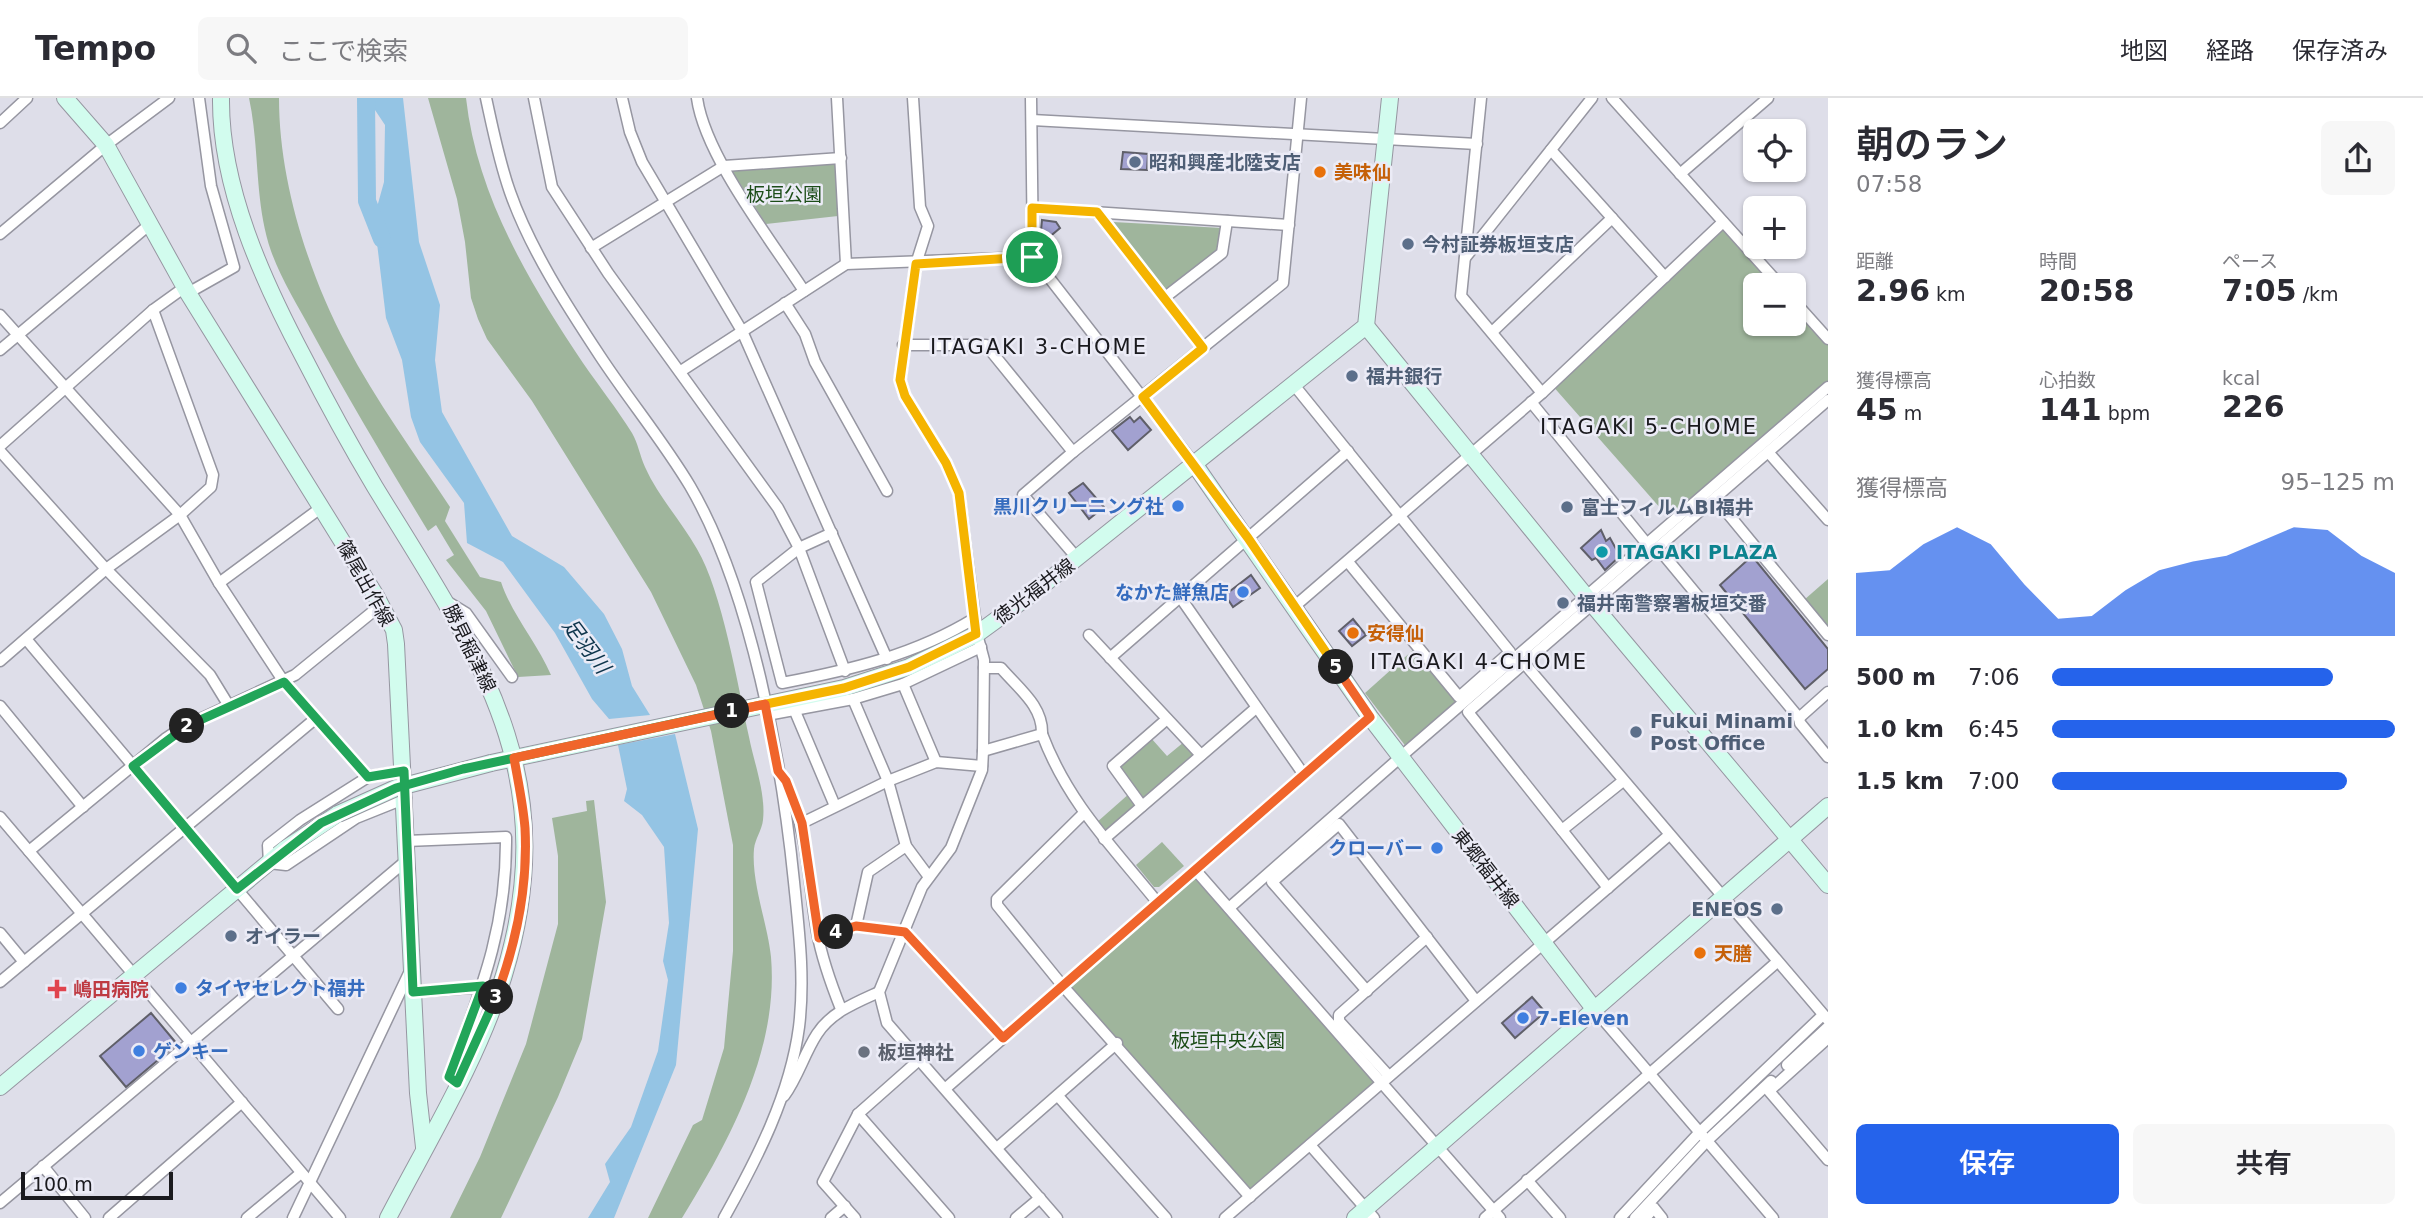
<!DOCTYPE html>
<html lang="ja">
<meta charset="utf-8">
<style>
body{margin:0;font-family:"DejaVu Sans","Noto Sans JP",sans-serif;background:#f7f7f7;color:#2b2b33;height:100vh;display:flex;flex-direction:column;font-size:26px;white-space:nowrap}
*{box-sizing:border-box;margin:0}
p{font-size:23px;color:#7c7c81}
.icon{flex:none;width:38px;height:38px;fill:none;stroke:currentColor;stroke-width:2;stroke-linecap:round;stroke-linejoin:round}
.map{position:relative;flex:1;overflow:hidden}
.sheet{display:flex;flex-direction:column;background:#fff;width:595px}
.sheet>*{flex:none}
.fabs{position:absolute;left:1743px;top:21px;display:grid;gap:14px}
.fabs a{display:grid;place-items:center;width:63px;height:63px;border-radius:10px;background:#fff;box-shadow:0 2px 5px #0004;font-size:35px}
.scale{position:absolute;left:21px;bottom:18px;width:152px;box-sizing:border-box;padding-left:7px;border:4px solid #1a1a1e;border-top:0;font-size:19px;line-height:24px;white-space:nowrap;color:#1a1a1e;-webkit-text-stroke:5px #ebebf6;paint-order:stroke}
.pin{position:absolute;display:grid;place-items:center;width:60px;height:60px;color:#fff;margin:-30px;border:4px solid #fff;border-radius:50%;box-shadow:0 2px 7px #0007}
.km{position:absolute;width:35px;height:35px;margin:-18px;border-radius:50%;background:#222;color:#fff;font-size:19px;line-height:35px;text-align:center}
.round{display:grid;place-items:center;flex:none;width:74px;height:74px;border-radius:10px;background:#f7f7f7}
.overview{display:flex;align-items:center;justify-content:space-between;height:119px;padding:0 28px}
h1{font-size:38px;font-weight:600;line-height:52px}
.figures{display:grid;grid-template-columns:repeat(3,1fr);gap:10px;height:119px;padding:7px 28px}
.figures div{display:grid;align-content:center}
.figures b{font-size:30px;font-weight:600}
.figures small{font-size:19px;font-weight:400}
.figures p{font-size:19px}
.chart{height:196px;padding:14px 28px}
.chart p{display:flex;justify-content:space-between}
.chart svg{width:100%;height:126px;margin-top:7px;fill:#2563eb;opacity:.7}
.cta{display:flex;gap:14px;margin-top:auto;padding:14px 28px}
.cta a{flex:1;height:80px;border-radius:10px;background:#2563eb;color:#fff;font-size:28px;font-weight:600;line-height:80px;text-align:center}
.cta a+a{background:#f7f7f7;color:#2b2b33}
ul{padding:0 28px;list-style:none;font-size:23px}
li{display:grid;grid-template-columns:112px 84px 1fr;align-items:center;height:52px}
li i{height:18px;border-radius:9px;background:#2563eb}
header{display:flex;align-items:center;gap:42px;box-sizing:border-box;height:98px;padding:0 35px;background:#fff;border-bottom:2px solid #e1e1e2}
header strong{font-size:33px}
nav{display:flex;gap:38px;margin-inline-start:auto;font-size:24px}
.search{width:490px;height:63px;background:#f7f7f7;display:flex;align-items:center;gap:18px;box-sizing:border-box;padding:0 24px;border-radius:10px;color:#7c7c81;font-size:26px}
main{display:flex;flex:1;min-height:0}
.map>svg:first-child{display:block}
.green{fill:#9fb59c}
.water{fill:#94c4e4}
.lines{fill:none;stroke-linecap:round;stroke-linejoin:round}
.river{stroke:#94c4e4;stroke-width:18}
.building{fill:#a2a1d0;stroke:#5f5f69;stroke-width:2}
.street-casing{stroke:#9696a1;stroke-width:13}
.secondary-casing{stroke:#9696a1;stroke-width:18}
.street{stroke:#fff;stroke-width:10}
.secondary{stroke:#d2fcee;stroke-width:16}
.secondary-bridge-casing{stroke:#9696a1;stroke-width:18;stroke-linecap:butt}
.secondary-bridge{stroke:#d2fcee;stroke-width:16}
.split-1-casing{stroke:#fff;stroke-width:14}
.split-2-casing{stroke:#fff;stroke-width:14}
.split-3-casing{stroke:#fff;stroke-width:14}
.split-4-casing{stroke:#fff;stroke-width:14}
.split-5-casing{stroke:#fff;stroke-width:14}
.split-6-casing{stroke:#fff;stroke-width:14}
.split-1{stroke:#f5b400;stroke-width:9}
.split-2{stroke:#22a559;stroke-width:9}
.split-3{stroke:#22a559;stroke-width:9}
.split-4{stroke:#f0652b;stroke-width:9}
.split-5{stroke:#f0652b;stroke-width:9}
.split-6{stroke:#f5b400;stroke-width:9}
.service-dot{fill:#5c6f8a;stroke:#ebebf6;stroke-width:2.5}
.food-dot{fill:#e8710a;stroke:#ebebf6;stroke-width:2.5}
.shop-dot{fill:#3f7fe0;stroke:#ebebf6;stroke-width:2.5}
.culture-dot{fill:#0f9aa8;stroke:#ebebf6;stroke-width:2.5}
.health-dot{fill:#e0444e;stroke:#ebebf6;stroke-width:2.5}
.worship-dot{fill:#6b7280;stroke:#ebebf6;stroke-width:2.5}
.labels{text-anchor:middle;stroke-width:5;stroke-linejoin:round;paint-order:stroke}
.service-label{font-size:19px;font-weight:bold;fill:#4e5e75;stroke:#ebebf6;text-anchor:start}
.food-label{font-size:19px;font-weight:bold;fill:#c56008;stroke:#ebebf6;text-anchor:start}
.park-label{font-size:19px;fill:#1c4d18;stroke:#ebebf6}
.shop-label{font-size:19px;font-weight:bold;fill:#366cbe;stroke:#ebebf6;text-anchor:end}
.culture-label{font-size:19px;font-weight:bold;fill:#0d838f;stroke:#ebebf6;text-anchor:start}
.street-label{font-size:19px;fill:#1a1a1e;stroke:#ebebf6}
.health-label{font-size:19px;font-weight:bold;fill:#be3a42;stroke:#ebebf6;text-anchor:start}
.worship-label{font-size:19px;font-weight:bold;fill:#5b616d;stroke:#ebebf6;text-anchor:start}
.neighbourhood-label{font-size:21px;letter-spacing:2px;fill:#1a1a1e;stroke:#ebebf6}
.water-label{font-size:21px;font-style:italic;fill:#0e354c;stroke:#ebebf6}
</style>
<header>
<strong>Tempo</strong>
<div class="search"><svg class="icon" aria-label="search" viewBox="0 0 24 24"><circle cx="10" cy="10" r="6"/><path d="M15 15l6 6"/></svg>ここで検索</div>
<nav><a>地図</a><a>経路</a><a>保存済み</a></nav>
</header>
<main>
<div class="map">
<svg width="1828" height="1120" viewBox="0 0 1828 1120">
<rect width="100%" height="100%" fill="#dedee9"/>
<!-- green -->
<g class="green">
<path d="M249,0h30c0,83 29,174 67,246 30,57 69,110 104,163l-5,14 35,56 21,5c10,31 36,61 50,93l-33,2 -32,-66 -40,-51 8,-5 -18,-30 -8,6c-40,-66 -79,-131 -116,-199 -14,-26 -31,-53 -41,-81 -17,-50 -11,-102 -22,-153z"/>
<path d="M428,0h38c11,98 63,184 117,265 16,23 34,46 49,70 6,10 8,23 13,34 13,29 36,54 52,82 25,42 41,137 52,188 5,26 17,56 14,83 -1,10 -8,19 -9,29 -3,32 14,77 17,108 8,93 -42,185 -89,261h-34l45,-93 9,-5 22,-72 9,-97v-106l-22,-114 -15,-46 -45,-93 -119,-191 -45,-62 -9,-20 -7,-21 -6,-56 -8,-43z"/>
<polygon points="837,65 838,118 766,126 730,70"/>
<polygon points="1113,124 1222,130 1220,152 1166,193"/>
<polygon points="1723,124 1780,187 1755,187 1755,226 1794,226 1794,203 1828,241 1828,283 1669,420 1551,286"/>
<polygon points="1828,481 1828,531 1804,502"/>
<polygon points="1413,552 1458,606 1407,650 1365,595"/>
<polygon points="1151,640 1167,658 1184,644 1195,657 1143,702 1118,667"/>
<polygon points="1130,695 1138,706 1104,735 1096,725"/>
<polygon points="594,702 606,804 582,941 558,999 501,1120 450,1120 480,1059 526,946 558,826 558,758 552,720 587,713 586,703"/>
<polygon points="1162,744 1184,768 1159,789 1154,789 1136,767"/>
<polygon points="1197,779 1377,984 1249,1095 1069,887"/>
</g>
<!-- water -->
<g class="water">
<polygon points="367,0 403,0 419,144 440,207 435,262 442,314 512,438 564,469 604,516 622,551 632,588 650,617 609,621 592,601 555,535 503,464 467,445 464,405 420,344 411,319 402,262 386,220 374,120 384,84 385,27"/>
<polygon points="675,636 698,731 676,967 614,1120 588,1120 610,1084 605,1066 631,1029 658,953 668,882 663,863 669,825 664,749 642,717 624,703 627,691 618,647"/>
</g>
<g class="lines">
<!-- river -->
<polyline class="river" points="366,0 367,103 382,141"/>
</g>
<!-- building -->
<g class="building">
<polygon points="1123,54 1148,56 1147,72 1121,71"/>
<polygon points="1042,122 1056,124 1060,130 1047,141 1041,133"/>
<polygon points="1130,319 1134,324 1140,319 1151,332 1128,352 1112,333"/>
<polygon points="1083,385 1104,409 1089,421 1069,395"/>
<polygon points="1601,432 1606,443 1610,440 1620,458 1605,472 1596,460 1592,462 1581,450"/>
<polygon points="1752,458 1828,551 1828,571 1805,591 1720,487"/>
<polygon points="1251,477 1260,490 1233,509 1225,497"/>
<polygon points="1353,521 1366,537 1352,548 1339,533"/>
<polygon points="1532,899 1545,914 1515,940 1502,925"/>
<polygon points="151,915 177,946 126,989 100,958"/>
</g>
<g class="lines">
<!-- street casing -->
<g class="street-casing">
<g id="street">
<path d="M486,0c7,32 13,63 24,94 20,57 57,114 90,164 29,44 63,85 90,130 61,104 92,277 104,396 5,49 11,96 5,145 -9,68 -42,132 -75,191"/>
<polyline points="534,0 552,89 608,175 778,410 799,450 845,573"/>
<polyline points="622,0 630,34 642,64 742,233 887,561"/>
<path d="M697,0c8,58 74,142 107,193"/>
<polyline points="837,0 846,166"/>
<polyline points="913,0 920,109 928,128 916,166 900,282 905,298 946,365 959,395 977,536 984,562 983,653 982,672 951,750 922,789 879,894 887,925 1057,1120"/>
<polyline points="1031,0 1033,159 1195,367"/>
<polyline points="1481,0 1461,198 1542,295"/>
<polyline points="1612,0 1780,187"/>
<polyline points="1032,22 1477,46"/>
<polyline points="0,25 27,0"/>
<polyline points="1551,52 1665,179"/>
<polyline points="1680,76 1768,0"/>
<polyline points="1032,110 1289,127"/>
<polyline points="1097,114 1203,250"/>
<polyline points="0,136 106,47 169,0"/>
<polyline points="591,150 724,68 841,60"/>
<polyline points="1465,160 1592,0"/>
<polyline points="188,195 234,169 211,88 199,0"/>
<polyline points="1164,200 1222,155 1227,123"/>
<polyline points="1794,203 1828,241"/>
<polyline points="785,205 805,236 815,264 887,393"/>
<polyline points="0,217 180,417 219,485 284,584 368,679"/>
<polyline points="1492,234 1612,120"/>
<polyline points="903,247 986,247 1073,354 1283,185 1301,0"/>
<polyline points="0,252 149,127"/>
<polyline points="681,273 846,166 1033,159"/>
<polyline points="1294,287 1510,554 1459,599 1348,464"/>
<polyline points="1531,304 1647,446"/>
<polyline points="0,348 153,212 185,189"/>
<polyline points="0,353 106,471 210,577 229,608"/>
<polyline points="1073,354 1023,397 1077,460"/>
<polyline points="1768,354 1828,422"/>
<polyline points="1715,400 1828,537"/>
<path d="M832,435l-33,15 -43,34 26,101c68,-13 133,-28 193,-65"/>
<polyline points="1658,450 1799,620 1828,594"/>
<polyline points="219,485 322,409"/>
<polyline points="1180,499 1304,677"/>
<polyline points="448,504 466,515 512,579"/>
<polyline points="1295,508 1542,295 1723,124"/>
<polyline points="1089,537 1201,657"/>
<polyline points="26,541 338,911"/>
<polyline points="1110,560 1348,353"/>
<polyline points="0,563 106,471 180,417 211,389 213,377 153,212"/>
<polyline points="1524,565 1828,922"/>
<path d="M984,570h17c18,21 42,38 41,66"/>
<polyline points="903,586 936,664"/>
<polyline points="853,601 888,683 906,748 929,779"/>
<polyline points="0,608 83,709"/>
<polyline points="794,611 835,708"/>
<polyline points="767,617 853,601 903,586 981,549"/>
<polyline points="1799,620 1800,625 1828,659"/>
<path d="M983,653l59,-17c26,69 70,112 116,169"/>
<polyline points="1405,655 1828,289"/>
<polyline points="404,673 368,679 300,722 268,747 269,765 286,767 356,720 406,700"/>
<path d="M784,682c24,47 24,100 33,152 5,27 14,52 24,77"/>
<polyline points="1142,708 1113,668 1167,621"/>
<polyline points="1083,716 997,801 997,807 1062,887 1250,1099"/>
<polyline points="0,719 340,1120"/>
<polyline points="802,725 888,683 936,664 982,668"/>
<polyline points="1562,732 1623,683"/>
<polyline points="1104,741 1256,610"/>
<path d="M406,743l100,-4c1,92 -26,156 -57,240l8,6"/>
<polyline points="29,753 165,641 183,629 295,577 381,507"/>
<polyline points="1198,775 1500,1120"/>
<polyline points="1608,790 1468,614 1828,302"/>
<polyline points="1229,810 1395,664"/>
<polyline points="856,828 868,774 906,748"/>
<polyline points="0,835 24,864"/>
<polyline points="819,840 856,828 905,834 1003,940"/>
<polyline points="0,884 315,621"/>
<polyline points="1367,893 1272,784 1339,726 1476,903"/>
<polyline points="413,894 483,889"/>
<polyline points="1595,912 1773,1120"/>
<polyline points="1828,940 1769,993 1828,1062"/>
<polyline points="1787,967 1828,929"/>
<polyline points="1389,978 1339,923 1339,917 1427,839"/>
<polyline points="946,990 1370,619"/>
<path d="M784,998c14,-19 20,-42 33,-62 14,-22 40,-32 62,-42"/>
<polyline points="1058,998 1166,1120"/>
<polyline points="858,1016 949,1120"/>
<polyline points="1711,1039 1771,983"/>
<polyline points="1310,1047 1374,1120"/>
<polyline points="997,1050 1117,945"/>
<polyline points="43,1068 85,1120"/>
<polyline points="1527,1082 1560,1120"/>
<polyline points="0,1105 407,762"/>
<polyline points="109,1120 242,1004"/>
<polyline points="247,1120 301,1075"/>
<polyline points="293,1120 410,873"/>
<polyline points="831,1120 845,1108"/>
<polyline points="855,1120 823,1084 858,1016 919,962"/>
<polyline points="1016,1120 1040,1100"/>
<polyline points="1225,1120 1668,738"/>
<polyline points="1485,1120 1777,864"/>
<polyline points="1620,1120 1700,1034 1823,917"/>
<polyline points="1635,1120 1703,1047"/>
<polyline points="1645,1120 1654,1110 1662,1120"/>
</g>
</g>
<!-- secondary casing -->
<g class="secondary-casing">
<g id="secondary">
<polyline points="65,0 106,47 188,195 376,498 394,532 396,546 418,995 424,1049"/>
<path d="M221,0c-1,89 42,183 83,260 22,43 46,87 71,129 101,165 191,284 129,488 -25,83 -76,166 -116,243"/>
<polyline points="1366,228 1593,507 1828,787"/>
<polyline points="1195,367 1370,619 1595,912"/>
<polyline points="491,665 844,590 909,569 943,553 977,536 1033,495 1366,228 1390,0"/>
<polyline points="0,989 285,751 338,716"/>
<polyline points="1355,1120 1828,708"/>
</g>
</g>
<!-- street -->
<use href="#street" class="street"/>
<!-- secondary -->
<use href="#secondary" class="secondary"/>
<!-- secondary-bridge casing -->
<g class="secondary-bridge-casing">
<polyline id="secondary-bridge" points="338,716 396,690 491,665"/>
</g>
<!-- secondary-bridge -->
<use href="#secondary-bridge" class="secondary-bridge"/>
</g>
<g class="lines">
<!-- split-1 casing -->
<g class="split-1-casing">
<polyline id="split-1" points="732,613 844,590 909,569 976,536 959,395 946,365 905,298 900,282 916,166 1032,159"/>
</g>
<!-- split-2 casing -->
<g class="split-2-casing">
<polyline id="split-2" points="187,628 133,668 237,791 321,725 396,690 463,671 732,613"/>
</g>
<!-- split-3 casing -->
<g class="split-3-casing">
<polyline id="split-3" points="187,628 284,584 368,679 404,673 413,894 483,888 449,979 457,985 496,899"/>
</g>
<!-- split-4 casing -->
<g class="split-4-casing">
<path id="split-4" d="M496,899c20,-53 32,-112 29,-169 -2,-24 -7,-47 -11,-70l247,-53 4,-1 13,67 8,10 16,42 17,115 17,-6"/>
</g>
<!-- split-5 casing -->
<g class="split-5-casing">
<polyline id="split-5" points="836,834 856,828 905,834 1003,940 1370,619 1336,569"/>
</g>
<!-- split-6 casing -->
<g class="split-6-casing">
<polyline id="split-6" points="1032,159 1032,110 1097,114 1203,250 1143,299 1248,440 1336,569"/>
</g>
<!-- split-1 -->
<use href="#split-1" class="split-1"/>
<!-- split-2 -->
<use href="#split-2" class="split-2"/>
<!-- split-3 -->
<use href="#split-3" class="split-3"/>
<!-- split-4 -->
<use href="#split-4" class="split-4"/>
<!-- split-5 -->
<use href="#split-5" class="split-5"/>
<!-- split-6 -->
<use href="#split-6" class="split-6"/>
</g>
<!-- markers -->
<g class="service-dot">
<circle cx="1135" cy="64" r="7"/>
<circle cx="1408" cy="146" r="7"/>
<circle cx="1352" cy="278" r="7"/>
<circle cx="1567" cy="409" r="7"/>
<circle cx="1563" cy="505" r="7"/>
<circle cx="1636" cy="634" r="7"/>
<circle cx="1777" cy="811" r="7"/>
<circle cx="231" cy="838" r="7"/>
</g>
<g class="food-dot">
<circle cx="1320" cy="74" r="7"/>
<circle cx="1353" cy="535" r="7"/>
<circle cx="1700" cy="855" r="7"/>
</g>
<g class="shop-dot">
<circle cx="1178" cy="408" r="7"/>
<circle cx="1243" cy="494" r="7"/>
<circle cx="1437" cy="750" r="7"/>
<circle cx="181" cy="890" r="7"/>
<circle cx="1523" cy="920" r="7"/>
<circle cx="139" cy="953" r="7"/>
</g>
<circle class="culture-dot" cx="1602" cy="454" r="7"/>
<path class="health-dot" d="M53.5 880.5h7v7h7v7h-7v7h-7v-7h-7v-7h7z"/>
<circle class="worship-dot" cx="864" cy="954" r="7"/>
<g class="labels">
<!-- service labels -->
<g class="service-label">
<text x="1149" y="71">昭和興産北陸支店</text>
<text x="1422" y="153">今村証券板垣支店</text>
<text x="1366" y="285">福井銀行</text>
<text x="1581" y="416">富士フィルムBI福井</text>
<text x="1577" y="512">福井南警察署板垣交番</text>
<text x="1650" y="630">Fukui Minami<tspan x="1650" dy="22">Post Office</tspan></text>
<text x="1763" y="818" text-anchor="end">ENEOS</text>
<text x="245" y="845">オイラー</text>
</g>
<!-- food labels -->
<g class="food-label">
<text x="1334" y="81">美味仙</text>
<text x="1367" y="542">安得仙</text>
<text x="1714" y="862">天膳</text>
</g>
<!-- park labels -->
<g class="park-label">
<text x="784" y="103">板垣公園</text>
<text x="1228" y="949">板垣中央公園</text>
</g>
<!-- shop labels -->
<g class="shop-label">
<text x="1164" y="415">黒川クリーニング社</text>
<text x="1229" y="501">なかた鮮魚店</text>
<text x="1423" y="757">クローバー</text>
<text x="195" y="897" text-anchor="start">タイヤセレクト福井</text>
<text x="1537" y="927" text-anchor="start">7-Eleven</text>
<text x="153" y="960" text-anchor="start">ゲンキー</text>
</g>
<!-- culture labels -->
<g class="culture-label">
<text x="1616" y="461">ITAGAKI PLAZA</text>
</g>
<!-- street labels -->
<g class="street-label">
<text transform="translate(366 485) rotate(61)" y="7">篠尾出作線</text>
<text transform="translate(1034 493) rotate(-37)" y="7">徳光福井線</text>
<text transform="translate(470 550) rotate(64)" y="7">勝見稲津線</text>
<text transform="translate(1486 770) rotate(52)" y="7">東郷福井線</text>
</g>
<!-- health labels -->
<g class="health-label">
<text x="73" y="898">嶋田病院</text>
</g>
<!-- worship labels -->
<g class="worship-label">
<text x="878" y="961">板垣神社</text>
</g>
<!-- neighbourhood labels -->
<g class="neighbourhood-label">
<text x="1039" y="256">ITAGAKI 3-CHOME</text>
<text x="1649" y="336">ITAGAKI 5-CHOME</text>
<text x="1479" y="571">ITAGAKI 4-CHOME</text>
</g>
<!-- water labels -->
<g class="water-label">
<text transform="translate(586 548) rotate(53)" y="7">足羽川</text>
</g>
</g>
</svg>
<div class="fabs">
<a><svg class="icon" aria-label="locate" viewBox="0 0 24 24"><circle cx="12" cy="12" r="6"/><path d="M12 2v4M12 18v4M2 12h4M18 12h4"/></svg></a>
<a>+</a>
<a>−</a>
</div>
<div class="scale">100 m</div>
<div class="pin" style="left:1032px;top:159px;background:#1e9e55"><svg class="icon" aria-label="arrive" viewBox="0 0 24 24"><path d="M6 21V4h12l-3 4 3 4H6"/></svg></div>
<b class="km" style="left:732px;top:613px">1</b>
<b class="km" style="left:187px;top:628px">2</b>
<b class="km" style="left:496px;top:899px">3</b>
<b class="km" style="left:836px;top:834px">4</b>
<b class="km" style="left:1336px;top:569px">5</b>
</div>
<section class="sheet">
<div class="overview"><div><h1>朝のラン</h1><p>07:58</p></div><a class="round"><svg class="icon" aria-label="share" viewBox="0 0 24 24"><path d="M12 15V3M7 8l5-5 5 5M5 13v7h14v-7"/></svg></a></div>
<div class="figures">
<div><p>距離</p><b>2.96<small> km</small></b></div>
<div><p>時間</p><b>20:58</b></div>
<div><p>ペース</p><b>7:05<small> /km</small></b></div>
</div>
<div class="figures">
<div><p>獲得標高</p><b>45<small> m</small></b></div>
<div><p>心拍数</p><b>141<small> bpm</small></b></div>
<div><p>kcal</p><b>226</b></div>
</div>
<div class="chart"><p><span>獲得標高</span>95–125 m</p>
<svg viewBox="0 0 160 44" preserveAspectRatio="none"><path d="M0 44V22L10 21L20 12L30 6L40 12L50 26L60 38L70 37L80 28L90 21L100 18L110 16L120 11L130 6L140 7L150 16L160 22V44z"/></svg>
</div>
<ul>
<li><b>500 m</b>7:06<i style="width:82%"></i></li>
<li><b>1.0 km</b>6:45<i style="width:100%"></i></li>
<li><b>1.5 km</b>7:00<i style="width:86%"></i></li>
</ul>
<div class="cta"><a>保存</a><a>共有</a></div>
</section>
</main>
